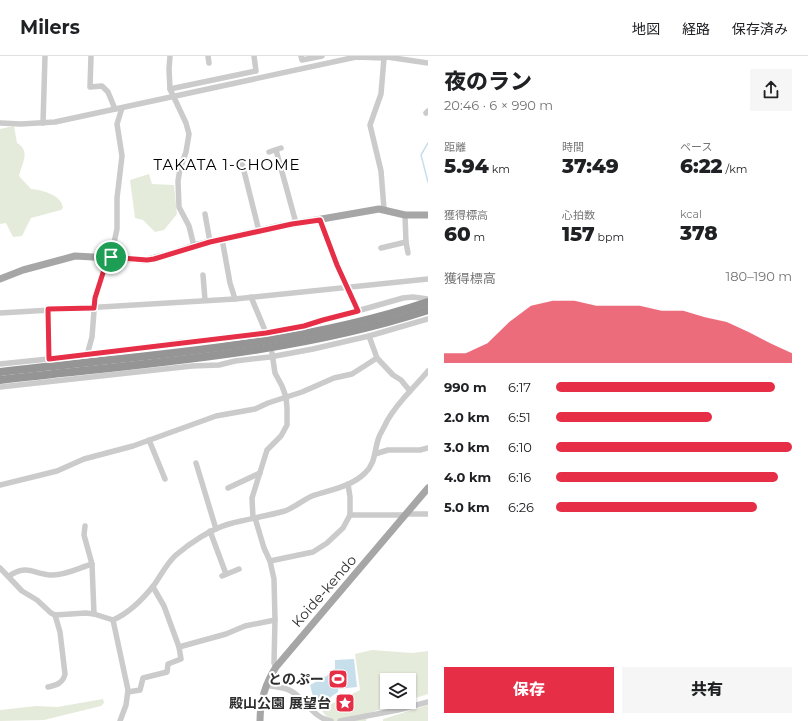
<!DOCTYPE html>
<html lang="ja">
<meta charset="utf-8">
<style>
body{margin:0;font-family:Montserrat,"Noto Sans JP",sans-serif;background:#f6f6f6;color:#202124;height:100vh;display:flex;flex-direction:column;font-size:15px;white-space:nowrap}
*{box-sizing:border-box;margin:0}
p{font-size:13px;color:#757577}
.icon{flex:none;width:22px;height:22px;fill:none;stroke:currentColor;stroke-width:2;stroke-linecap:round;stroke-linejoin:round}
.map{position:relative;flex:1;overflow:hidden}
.side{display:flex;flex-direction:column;background:#fff;width:380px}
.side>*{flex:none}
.tools{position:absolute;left:380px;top:617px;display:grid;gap:8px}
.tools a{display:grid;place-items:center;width:36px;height:36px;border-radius:0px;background:#fff;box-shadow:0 1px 3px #0004;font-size:20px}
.pin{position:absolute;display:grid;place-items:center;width:34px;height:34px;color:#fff;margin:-17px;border:2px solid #fff;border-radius:50%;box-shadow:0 1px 4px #0007}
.round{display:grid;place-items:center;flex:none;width:42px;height:42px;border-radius:0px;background:#f6f6f6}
.head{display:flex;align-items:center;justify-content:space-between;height:68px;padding:0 16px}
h1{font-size:22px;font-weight:800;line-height:30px}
.figures{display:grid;grid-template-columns:repeat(3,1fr);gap:6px;height:68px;padding:4px 16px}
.figures div{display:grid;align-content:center}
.figures b{font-size:20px;font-weight:800}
.figures small{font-size:11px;font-weight:400}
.figures p{font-size:11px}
.chart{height:112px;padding:8px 16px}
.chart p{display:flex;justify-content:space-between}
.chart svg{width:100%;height:72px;margin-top:4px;fill:#e62e46;opacity:.7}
.cta{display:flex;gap:8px;margin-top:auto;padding:8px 16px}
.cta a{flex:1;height:46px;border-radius:0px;background:#e62e46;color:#fff;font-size:16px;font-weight:800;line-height:46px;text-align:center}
.cta a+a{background:#f6f6f6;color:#202124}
ul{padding:0 16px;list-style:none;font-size:13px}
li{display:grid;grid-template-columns:64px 48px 1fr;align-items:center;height:30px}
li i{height:10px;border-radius:5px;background:#e62e46}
header{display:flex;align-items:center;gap:24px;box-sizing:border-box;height:56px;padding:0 20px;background:#fff;border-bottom:1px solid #e0e0e0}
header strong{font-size:19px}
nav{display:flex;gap:22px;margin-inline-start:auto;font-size:14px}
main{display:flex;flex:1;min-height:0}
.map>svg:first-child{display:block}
.green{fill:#e5ebdb}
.water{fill:#c7dfeb}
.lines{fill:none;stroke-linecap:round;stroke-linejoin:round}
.stream{stroke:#c7dfeb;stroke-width:1.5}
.minor{stroke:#cbcbcb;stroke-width:5.5}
.major{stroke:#a6a6a6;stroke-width:7}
.highway-bridge{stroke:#959595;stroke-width:8}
.route-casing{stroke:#fff;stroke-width:8}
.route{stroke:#e62e46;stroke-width:5}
.labels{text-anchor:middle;stroke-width:4;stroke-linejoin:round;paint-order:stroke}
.street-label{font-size:14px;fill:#2e2e2e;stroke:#fff}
.poi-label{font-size:14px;font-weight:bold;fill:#2e2e2e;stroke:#fff;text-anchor:end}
.neighbourhood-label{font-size:15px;letter-spacing:1px;fill:#000;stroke:#fff}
</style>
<header>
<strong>Milers</strong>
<nav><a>地図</a><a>経路</a><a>保存済み</a></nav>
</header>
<main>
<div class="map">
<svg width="428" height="665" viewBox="0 0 428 665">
<rect width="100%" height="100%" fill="#fff"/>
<!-- green -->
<g class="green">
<path d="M14,70l3,17c14,8 5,20 2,33l12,13c11,1 31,6 32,19l-2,2 -30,8 -9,18 -9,1 -7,-14 -6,1v-95z"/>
<polygon points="149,118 152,128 174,129 177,158 164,174 155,176 143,164 135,162 130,124"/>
<polygon points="372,594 412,597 428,595 428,638 409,644 409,624 387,624 387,646 403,646 369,657 366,665 330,665 322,655 325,651 360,634 355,598"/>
<polygon points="103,643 104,647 101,650 44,664 0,665 0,654 36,650 57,651"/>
<polygon points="428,649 428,665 383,665 383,663"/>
</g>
<!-- water -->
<polygon class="water" points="354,603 357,631 338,633 338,636 328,643 315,648 310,629 332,617 335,612 335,604"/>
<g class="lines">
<!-- stream -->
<polyline class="stream" points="428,87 421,99 428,126"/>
<!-- minor -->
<g class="minor">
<polyline points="91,0 90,31 102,30 108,36 115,53"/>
<polyline points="170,0 169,13 170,33 186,67 189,78 186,96 180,113 178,125 179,151 189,170 194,190"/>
<polyline points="208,0 209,7"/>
<polyline points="301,0 302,4 322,0"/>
<polyline points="170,33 256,15 254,0"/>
<polyline points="426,57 428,55"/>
<polyline points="0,67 21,68 55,66 356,1 384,2 387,1 428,7"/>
<polyline points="43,67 45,0"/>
<polyline points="276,94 296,167"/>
<polyline points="269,96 281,92"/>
<polyline points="242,107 259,175"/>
<polyline points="384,153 381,115 370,69 381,38 384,2"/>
<polyline points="205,158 210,186"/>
<polyline points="405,159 406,186 408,197"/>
<path d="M320,164c10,31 23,62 38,91"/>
<polyline points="222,183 230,227 235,243"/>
<polyline points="381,192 406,186"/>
<polyline points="111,201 117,173 117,142 122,100 117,68 122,52"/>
<polyline points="203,219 205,244"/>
<polyline points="251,241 267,279"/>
<polyline points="48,253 49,303"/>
<polyline points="0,257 235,243 428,223"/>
<polyline points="369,280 377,302 393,319 401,324 410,335"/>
<polyline points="87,299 92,281 95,242 108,201"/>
<polyline points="0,308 106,297 180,286 197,286 266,277 304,270 403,242 413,241 428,243"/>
<polyline points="0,331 192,310 219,309 235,305 270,301 313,293 369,280 428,263"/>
<polyline points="149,384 165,423"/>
<polyline points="375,398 388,394 420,394 428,392"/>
<polyline points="196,407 216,473"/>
<polyline points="0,429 57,415 84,403 133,390 216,360 255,353 268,347 302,336 334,322 352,318 377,302"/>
<polyline points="228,432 260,417"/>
<polyline points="406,458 428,458"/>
<polyline points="350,459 405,459"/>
<polyline points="253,462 252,442 267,394 281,380 287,369 287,352 286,341 282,330 275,317 272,297"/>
<polyline points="255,462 264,492 270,505 274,523 275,564 274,607 276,611"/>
<polyline points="85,470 84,479 92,508 94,558"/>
<polyline points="210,475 226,518"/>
<polyline points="270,505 313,496 327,487 343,472 350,459 350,441 348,428"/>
<path d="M0,512l22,23 15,9 14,13 4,2 31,-2 8,1 19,6c16,-7 30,-21 41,-35 7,-10 13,-22 22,-30 14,-12 35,-26 53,-31 18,-5 38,-8 56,-13 10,-4 18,-11 27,-15 17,-6 39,-9 53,-23 11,-10 9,-23 14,-36 2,-5 6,-11 8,-16 11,-20 27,-33 41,-50"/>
<path d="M9,520c20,-13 24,-1 44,-1 13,0 26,-7 39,-11"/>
<polyline points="222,520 239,513"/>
<polyline points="153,531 164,550 179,591"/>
<polyline points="113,564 128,634 126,649 120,665"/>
<path d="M266,629c8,2 18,2 25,6 14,8 22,27 40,30"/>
<path d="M48,631c9,-2 15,-4 17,-13l-5,-42 -5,-17"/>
<polyline points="128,636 140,634 143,622 167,616 168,608 181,603 179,591 226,578 245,570 275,564"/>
<polyline points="340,665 398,654 428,646"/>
</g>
<!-- major -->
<g class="major">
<polyline points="0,223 23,214 75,200 147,204 171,198 194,190 210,186 276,171 379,153 405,159 428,159"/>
<path d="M260,665c0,-20 5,-37 16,-54l152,-179"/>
</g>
<!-- highway-bridge -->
<g class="highway-bridge">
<path d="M0,316c143,-17 290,-24 428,-70"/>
<path d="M0,324c143,-17 290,-25 428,-70"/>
</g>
</g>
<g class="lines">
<!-- route casing -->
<g class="route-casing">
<polygon id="route" points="320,164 337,209 358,255 323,264 304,270 266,277 49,303 48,253 94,252 95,242 108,201 147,204 154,203 210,186 292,168"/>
</g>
<!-- route -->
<use href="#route" class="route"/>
</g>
<!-- icons -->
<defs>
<g id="stadium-square" transform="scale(1)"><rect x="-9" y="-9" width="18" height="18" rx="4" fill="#e62e46" stroke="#fff"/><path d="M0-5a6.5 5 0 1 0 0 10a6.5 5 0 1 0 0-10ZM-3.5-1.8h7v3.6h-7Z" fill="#fff"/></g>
<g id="sight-square" transform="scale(1)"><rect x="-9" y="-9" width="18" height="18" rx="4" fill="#e62e46" stroke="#fff"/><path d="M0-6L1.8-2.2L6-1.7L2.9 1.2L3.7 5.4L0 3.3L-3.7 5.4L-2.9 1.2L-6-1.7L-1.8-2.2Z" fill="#fff"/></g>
</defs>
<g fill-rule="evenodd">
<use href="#stadium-square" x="338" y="623"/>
<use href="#sight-square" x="345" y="647"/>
</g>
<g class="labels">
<!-- street labels -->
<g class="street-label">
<text transform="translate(324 535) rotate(-49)" y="5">Koide-kendo</text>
</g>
<!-- poi labels -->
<g class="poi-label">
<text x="324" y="628">とのぷー</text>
<text x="331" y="652">殿山公園 展望台</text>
</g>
<!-- neighbourhood labels -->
<g class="neighbourhood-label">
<text x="227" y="114">TAKATA 1-CHOME</text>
</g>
</g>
</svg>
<div class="tools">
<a><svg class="icon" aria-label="layers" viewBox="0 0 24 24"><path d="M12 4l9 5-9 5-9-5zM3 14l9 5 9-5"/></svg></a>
</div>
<div class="pin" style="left:111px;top:201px;background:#1e9e55"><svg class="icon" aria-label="arrive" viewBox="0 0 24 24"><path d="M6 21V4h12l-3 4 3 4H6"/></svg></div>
</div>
<section class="side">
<div class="head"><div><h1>夜のラン</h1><p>20:46 · 6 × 990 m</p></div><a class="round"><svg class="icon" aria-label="share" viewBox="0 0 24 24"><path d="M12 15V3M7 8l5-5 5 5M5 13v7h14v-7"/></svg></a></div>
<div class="figures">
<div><p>距離</p><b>5.94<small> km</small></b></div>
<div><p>時間</p><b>37:49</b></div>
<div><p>ペース</p><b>6:22<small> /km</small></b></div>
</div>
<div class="figures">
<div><p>獲得標高</p><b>60<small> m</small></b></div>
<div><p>心拍数</p><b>157<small> bpm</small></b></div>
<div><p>kcal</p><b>378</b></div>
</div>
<div class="chart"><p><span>獲得標高</span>180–190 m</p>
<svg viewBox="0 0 160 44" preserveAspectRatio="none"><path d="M0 44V38L10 38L20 32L30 19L40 9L50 6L60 6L70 9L80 9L90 9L100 12L110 12L120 16L130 19L140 25L150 32L160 38V44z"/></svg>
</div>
<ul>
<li><b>990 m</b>6:17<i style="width:93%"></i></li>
<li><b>2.0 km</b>6:51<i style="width:66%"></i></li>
<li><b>3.0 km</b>6:10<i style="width:100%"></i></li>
<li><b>4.0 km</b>6:16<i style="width:94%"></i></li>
<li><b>5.0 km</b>6:26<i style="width:85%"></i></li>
</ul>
<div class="cta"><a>保存</a><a>共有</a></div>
</section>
</main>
